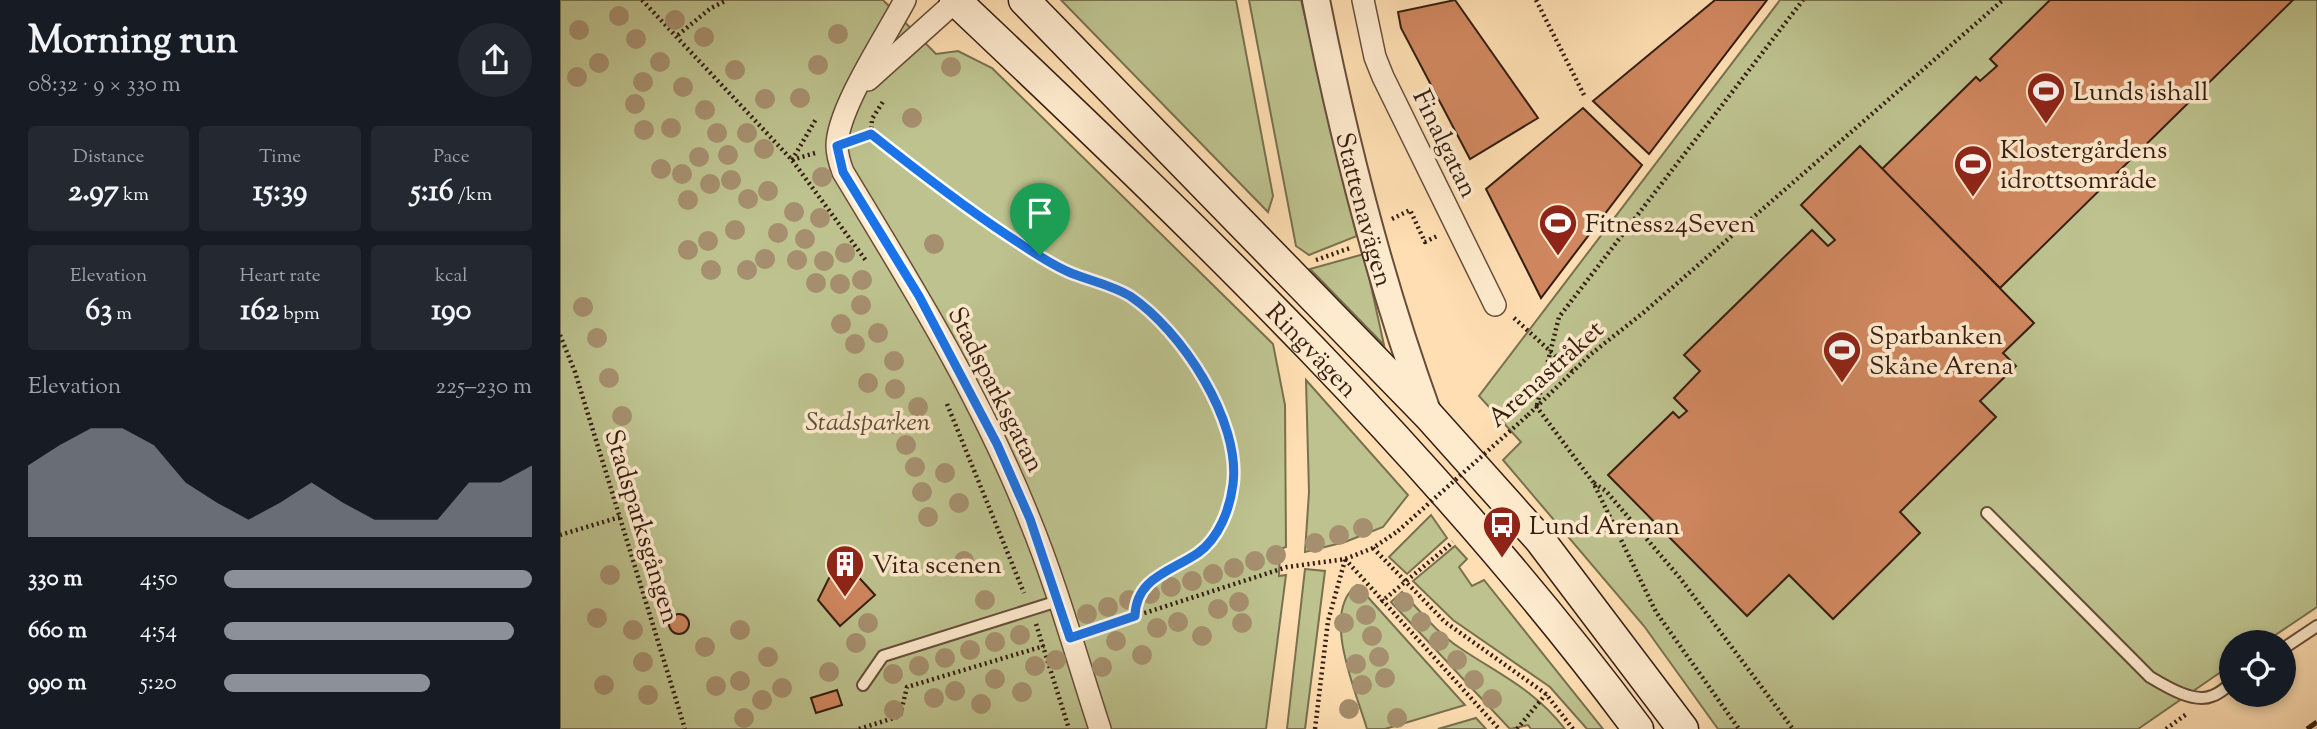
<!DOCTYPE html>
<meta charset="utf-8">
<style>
body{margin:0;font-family:"Sorts Mill Goudy",serif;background:#242831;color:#f1f3f6;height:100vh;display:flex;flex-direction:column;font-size:26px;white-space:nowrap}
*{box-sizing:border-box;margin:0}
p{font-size:23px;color:#9ea1a6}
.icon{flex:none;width:38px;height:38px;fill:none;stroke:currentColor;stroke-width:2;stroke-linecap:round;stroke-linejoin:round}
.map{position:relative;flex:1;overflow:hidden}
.sheet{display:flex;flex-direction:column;background:#171b24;width:560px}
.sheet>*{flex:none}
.tools{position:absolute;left:1659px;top:630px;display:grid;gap:14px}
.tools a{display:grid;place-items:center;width:77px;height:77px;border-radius:50%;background:#171b24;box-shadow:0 4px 10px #0003;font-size:35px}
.pin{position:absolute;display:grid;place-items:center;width:60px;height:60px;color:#fff;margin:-72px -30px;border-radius:50% 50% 50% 0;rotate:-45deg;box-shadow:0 0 7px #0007}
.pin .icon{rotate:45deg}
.round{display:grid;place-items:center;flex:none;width:74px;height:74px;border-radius:37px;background:#242831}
.headline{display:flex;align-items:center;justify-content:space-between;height:119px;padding:0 28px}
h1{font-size:38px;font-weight:700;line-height:52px}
.stats{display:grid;grid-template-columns:repeat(3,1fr);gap:10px;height:119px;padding:7px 28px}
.stats div{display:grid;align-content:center;border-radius:7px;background:#242831;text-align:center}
.stats b{font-size:30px;font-weight:700}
.stats small{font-size:19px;font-weight:400}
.stats p{font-size:19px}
.chart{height:196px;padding:14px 28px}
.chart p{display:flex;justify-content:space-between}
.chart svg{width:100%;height:126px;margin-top:7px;fill:#8c9099;opacity:.7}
ul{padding:0 28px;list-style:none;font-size:23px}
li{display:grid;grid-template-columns:112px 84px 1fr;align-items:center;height:52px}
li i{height:18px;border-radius:9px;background:#8c9099}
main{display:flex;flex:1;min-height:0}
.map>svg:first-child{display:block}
.green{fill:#bdc28e;stroke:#797050;stroke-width:2}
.building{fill:#d0875f;stroke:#351d12;stroke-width:2}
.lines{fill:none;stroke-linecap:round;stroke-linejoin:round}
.service-casing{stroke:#674d3a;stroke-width:14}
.minor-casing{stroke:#674d3a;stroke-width:24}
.tertiary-casing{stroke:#674d3a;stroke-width:30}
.secondary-casing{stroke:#351d12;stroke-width:33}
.path{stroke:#351d12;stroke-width:4.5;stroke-dasharray:2 3.5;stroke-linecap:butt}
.service{stroke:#feeacd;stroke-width:10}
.minor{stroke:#feeacd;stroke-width:21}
.tertiary{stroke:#feeacd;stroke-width:26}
.secondary{stroke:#feeacd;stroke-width:30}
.rail{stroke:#351d12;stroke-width:5;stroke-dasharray:12 12;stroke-linecap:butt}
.path-bridge{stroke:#351d12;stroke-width:4.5;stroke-dasharray:2 3.5;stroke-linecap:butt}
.tree{fill:#a68f6e}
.route-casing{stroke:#fff;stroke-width:14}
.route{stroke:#1a73e8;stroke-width:9}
.labels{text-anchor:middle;stroke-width:7;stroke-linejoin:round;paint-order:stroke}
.poi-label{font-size:26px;fill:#351d12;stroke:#feeacd;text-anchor:start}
.street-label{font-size:26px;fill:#351d12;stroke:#feeacd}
.park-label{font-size:26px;font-style:italic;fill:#5e4f37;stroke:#feeacd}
</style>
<main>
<section class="sheet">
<div class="headline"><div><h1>Morning run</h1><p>08:32 · 9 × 330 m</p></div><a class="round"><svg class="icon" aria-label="share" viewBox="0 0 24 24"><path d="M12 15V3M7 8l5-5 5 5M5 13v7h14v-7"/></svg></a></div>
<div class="stats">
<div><p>Distance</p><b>2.97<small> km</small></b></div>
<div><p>Time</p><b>15:39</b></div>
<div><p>Pace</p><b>5:16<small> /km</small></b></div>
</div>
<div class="stats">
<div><p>Elevation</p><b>63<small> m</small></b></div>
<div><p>Heart rate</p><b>162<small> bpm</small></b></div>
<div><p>kcal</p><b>190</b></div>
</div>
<div class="chart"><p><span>Elevation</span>225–230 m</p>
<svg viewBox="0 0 160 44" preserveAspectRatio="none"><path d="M0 44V19L10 12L20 6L30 6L40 12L50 25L60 32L70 38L80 32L90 25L100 32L110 38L120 38L130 38L140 25L150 25L160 19V44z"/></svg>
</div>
<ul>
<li><b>330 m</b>4:50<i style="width:100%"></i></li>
<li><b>660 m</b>4:54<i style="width:94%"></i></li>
<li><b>990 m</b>5:20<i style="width:67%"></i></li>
</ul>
</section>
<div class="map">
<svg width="1757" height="729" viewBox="0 0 1757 729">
<rect width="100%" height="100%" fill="#fedeb2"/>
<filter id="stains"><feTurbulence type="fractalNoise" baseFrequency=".00286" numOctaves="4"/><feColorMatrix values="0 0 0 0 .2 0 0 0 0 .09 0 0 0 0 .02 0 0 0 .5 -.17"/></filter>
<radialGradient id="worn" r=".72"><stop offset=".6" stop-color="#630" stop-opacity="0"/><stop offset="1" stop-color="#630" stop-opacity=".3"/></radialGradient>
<!-- green -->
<g class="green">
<polygon points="0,0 323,0 376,54 398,51 432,68 713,344 725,405 726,547 720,549 719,576 726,575 706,729 0,729"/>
<polygon points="501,0 676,0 713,196 708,212"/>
<polygon points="689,0 741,0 797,236 749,255 736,246"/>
<polygon points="1220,0 1757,0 1757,607 1705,642 1671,642 1671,665 1578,729 1158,729 1084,626 943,460 961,442 919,396"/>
<polygon points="804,254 824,345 750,269"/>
<polygon points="746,380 848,495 823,527 785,542 745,552 749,492"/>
<polygon points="871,515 887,538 847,574 829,557"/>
<polygon points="895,546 907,559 899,567 912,586 924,580 1043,729 1027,729 990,687 893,620 853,581"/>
<polygon points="745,569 765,571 745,729 727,729"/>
<path d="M797,585l108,120 -80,24h-18c-11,-38 -47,-117 -10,-144z"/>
<path d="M842,592c18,19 35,41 58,56 40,27 74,41 105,81h-34l-3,-4 -18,4 -119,-127z"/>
<polygon points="916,718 926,729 878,729"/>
</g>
<!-- building -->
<g class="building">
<polygon points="895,0 978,118 910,159 841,28 838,12"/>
<polygon points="1155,0 1207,0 1089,154 1033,101"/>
<polygon points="1490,0 1733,0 1440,288 1322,169 1416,77 1420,81 1437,66 1430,59"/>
<polygon points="1023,108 1082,165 981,298 926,189"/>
<polygon points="1300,146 1474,323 1443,353 1456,366 1420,401 1436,417 1340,512 1360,533 1273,619 1229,575 1187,616 1048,475 1113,412 1119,418 1127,411 1114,398 1140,371 1124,355 1252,230 1268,246 1275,240 1241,205"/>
<polygon points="292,570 315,595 280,626 258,600 269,578"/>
<circle cx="119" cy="624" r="10"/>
<polygon points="277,690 282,705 256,713 251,698"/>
</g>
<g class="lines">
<!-- service casing -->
<g class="service-casing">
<g id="service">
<path d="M1427,513l163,164c15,9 44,27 62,19 7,-2 13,-8 19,-12"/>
<polyline points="1724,648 1757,626"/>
<polyline points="303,685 323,656 498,601"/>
</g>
</g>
<!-- minor casing -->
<g class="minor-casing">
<g id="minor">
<path d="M345,0c-18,35 -68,109 -68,146 0,9 3,18 6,26 68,112 137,223 186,346 28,68 48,141 71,211"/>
<polyline points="803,0 815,57 823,77 935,305"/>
<polyline points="308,80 396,1"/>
</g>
</g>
<!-- tertiary casing -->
<g class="tertiary-casing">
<g id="tertiary">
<path id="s1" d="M756,0c28,141 63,279 112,414"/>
</g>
</g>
<!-- secondary casing -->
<g class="secondary-casing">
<g id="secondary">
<path id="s2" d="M395,0c242,229 484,461 683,729"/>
<polyline points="464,0 869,416 980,540 1123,729"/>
</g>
</g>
<!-- path -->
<g class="path">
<polyline points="82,0 232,160 307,262"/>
<polyline points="976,0 1024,95"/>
<polyline points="118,35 151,8 167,0"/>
<polyline points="311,134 312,119 324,100"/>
<path d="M300,138l11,-4c44,35 89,70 136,101 19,12 39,25 59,36 21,10 44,13 64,25 51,33 111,125 103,188 -3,25 -14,54 -35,69 -28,19 -61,24 -63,63"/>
<polyline points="232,160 255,153"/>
<polyline points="232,160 256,119"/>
<polyline points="832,219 850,210 865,242 877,236"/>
<polyline points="756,260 790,248"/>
<polyline points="954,318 1013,372"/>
<polyline points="0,335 15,372 125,729"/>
<polyline points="387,404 464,593"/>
<polyline points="977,405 999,317 1243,0"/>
<polyline points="976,406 1033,482 1096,612 1179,729"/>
<polyline points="968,415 1031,354 1083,313 1443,0"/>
<polyline points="1034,483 1046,491 1120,578 1233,729"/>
<polyline points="0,535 60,517"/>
<polyline points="813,548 885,622 986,694 1013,729"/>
<polyline points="785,559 939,729"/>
<polyline points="821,602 893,542"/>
<polyline points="476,624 509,729"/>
<polyline points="532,630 727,567 785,559 813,548 838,531"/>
<polyline points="299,729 340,716 347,687 484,646"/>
<polyline points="755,729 768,621 785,560"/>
<polyline points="957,729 986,694"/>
<polyline points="1606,729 1628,713"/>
</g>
<!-- service -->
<use href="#service" class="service"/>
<!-- minor -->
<use href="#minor" class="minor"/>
<!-- tertiary -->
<use href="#tertiary" class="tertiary"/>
<!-- secondary -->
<use href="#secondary" class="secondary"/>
<!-- rail -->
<polyline class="rail" points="1747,729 1757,722"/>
<!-- path-bridge -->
<polyline class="path-bridge" points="838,531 968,415"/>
</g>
<!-- trees -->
<g class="tree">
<circle cx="59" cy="16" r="10"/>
<circle cx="115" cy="20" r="10"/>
<circle cx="19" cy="30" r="10"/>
<circle cx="278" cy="34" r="10"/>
<circle cx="144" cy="37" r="10"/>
<circle cx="76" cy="39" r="10"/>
<circle cx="100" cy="62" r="10"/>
<circle cx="39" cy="63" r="10"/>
<circle cx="258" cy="65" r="10"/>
<circle cx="391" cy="67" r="10"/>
<circle cx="175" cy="70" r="10"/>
<circle cx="17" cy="77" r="10"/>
<circle cx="83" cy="82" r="10"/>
<circle cx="123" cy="87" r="10"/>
<circle cx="240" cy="98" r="10"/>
<circle cx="205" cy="99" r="10"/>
<circle cx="75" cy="104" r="10"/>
<circle cx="145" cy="110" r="10"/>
<circle cx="352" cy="118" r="10"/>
<circle cx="111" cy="128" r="10"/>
<circle cx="84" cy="130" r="10"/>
<circle cx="157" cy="133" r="10"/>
<circle cx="187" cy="133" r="10"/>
<circle cx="204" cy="149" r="10"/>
<circle cx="168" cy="155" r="10"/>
<circle cx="139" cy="157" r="10"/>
<circle cx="101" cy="169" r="10"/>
<circle cx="122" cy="174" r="10"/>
<circle cx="262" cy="177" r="10"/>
<circle cx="171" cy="180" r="10"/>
<circle cx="150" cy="184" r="10"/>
<circle cx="208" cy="191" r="10"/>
<circle cx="188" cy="199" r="10"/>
<circle cx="128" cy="200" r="10"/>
<circle cx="234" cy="212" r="10"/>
<circle cx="260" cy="218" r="10"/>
<circle cx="175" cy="230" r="10"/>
<circle cx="218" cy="233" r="10"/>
<circle cx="245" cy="239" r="10"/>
<circle cx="148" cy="241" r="10"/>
<circle cx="374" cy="244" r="10"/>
<circle cx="128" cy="250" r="10"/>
<circle cx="285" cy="253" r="10"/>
<circle cx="205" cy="259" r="10"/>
<circle cx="237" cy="260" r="10"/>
<circle cx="264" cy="261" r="10"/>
<circle cx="151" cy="270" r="10"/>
<circle cx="187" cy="270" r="10"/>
<circle cx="302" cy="280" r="10"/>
<circle cx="256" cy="283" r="10"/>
<circle cx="280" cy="284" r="10"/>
<circle cx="301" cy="305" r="10"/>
<circle cx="23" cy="307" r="10"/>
<circle cx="281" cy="324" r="10"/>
<circle cx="318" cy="333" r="10"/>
<circle cx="37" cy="338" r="10"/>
<circle cx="295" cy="344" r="10"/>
<circle cx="334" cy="361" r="10"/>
<circle cx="49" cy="378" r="10"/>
<circle cx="308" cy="383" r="10"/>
<circle cx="335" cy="389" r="10"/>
<circle cx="358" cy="407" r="10"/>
<circle cx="62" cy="416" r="10"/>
<circle cx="334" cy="424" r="10"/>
<circle cx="346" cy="445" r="10"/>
<circle cx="355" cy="467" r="10"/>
<circle cx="385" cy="473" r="10"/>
<circle cx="362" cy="492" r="10"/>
<circle cx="399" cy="503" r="10"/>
<circle cx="368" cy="517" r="10"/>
<circle cx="803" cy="528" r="10"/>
<circle cx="779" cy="535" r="10"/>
<circle cx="755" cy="543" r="10"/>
<circle cx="716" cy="555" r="10"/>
<circle cx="404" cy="561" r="10"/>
<circle cx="695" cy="561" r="10"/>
<circle cx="674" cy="568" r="10"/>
<circle cx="653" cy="574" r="10"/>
<circle cx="50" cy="575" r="10"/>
<circle cx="632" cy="581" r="10"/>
<circle cx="611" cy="587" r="10"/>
<circle cx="590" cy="594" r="10"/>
<circle cx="799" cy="594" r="10"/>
<circle cx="425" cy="600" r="10"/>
<circle cx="569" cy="600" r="10"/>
<circle cx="679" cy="602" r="10"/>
<circle cx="844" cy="602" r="10"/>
<circle cx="548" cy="607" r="10"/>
<circle cx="658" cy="609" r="10"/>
<circle cx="527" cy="614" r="10"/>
<circle cx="806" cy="615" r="10"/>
<circle cx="37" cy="618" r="10"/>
<circle cx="618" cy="622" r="10"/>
<circle cx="861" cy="622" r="10"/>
<circle cx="308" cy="623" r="10"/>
<circle cx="682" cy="623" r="10"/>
<circle cx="784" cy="623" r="10"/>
<circle cx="597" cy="628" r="10"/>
<circle cx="73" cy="630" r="10"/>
<circle cx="180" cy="630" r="10"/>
<circle cx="460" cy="635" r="10"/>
<circle cx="642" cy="636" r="10"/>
<circle cx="812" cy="636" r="10"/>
<circle cx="556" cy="641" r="10"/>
<circle cx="879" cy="641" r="10"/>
<circle cx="435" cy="642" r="10"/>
<circle cx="296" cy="643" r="10"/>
<circle cx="145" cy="647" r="10"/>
<circle cx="410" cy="650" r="10"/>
<circle cx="582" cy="655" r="10"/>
<circle cx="208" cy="657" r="10"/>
<circle cx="819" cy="657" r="10"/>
<circle cx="385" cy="658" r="10"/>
<circle cx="496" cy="660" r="10"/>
<circle cx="897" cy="660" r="10"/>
<circle cx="83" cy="662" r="10"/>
<circle cx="796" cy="664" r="10"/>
<circle cx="359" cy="666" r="10"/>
<circle cx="475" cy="666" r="10"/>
<circle cx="542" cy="667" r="10"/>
<circle cx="269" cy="672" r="10"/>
<circle cx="333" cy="674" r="10"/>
<circle cx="825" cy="678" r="10"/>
<circle cx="435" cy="679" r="10"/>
<circle cx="914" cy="680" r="10"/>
<circle cx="180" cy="681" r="10"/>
<circle cx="44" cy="685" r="10"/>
<circle cx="802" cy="685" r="10"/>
<circle cx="156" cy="686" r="10"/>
<circle cx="222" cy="688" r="10"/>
<circle cx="395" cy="691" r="10"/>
<circle cx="462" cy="692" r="10"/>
<circle cx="88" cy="695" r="10"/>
<circle cx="374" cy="698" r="10"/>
<circle cx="932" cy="699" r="10"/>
<circle cx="202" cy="700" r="10"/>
<circle cx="421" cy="704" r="10"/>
<circle cx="789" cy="709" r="10"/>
<circle cx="334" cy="710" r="10"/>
<circle cx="184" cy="718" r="10"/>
<circle cx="837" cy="718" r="10"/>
</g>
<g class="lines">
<!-- route casing -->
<g class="route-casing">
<path id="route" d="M311,134c44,35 89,70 136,101 20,13 42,29 64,38 20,8 41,12 59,23 51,34 111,125 103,188 -3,25 -14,54 -35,69 -28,19 -62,25 -63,63l-65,22 -40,-119 -33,-75 -78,-148 -76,-124 -6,-26z"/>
</g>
<!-- route -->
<use href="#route" class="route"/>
</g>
<!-- icons -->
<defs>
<g id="stadium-pin" transform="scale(2.0125)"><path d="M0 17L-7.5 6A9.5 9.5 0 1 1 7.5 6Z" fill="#8f2418" stroke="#feeacd"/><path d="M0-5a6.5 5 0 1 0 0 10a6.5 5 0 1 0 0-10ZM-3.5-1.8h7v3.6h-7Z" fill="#fff"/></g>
<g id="bus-pin" transform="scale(2.0125)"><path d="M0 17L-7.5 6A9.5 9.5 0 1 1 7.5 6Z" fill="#8f2418" stroke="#feeacd"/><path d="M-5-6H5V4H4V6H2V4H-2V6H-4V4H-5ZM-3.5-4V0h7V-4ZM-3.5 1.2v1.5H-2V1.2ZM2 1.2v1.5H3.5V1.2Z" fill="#fff"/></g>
<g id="building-pin" transform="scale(2.0125)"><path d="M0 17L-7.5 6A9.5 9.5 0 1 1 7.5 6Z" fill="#8f2418" stroke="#feeacd"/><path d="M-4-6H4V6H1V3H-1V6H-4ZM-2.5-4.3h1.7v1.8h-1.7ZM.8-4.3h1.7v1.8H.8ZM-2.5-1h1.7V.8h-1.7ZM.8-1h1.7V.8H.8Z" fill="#fff"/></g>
</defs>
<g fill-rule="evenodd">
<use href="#stadium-pin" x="1486" y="91"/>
<use href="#stadium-pin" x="1413" y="164"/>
<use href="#stadium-pin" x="998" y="223"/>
<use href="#stadium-pin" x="1282" y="350"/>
<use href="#bus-pin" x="942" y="525"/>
<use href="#building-pin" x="285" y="564"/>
</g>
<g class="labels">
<!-- poi labels -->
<g class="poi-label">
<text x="1513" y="100">Lunds ishall</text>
<text x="1440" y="158">Klostergårdens<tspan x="1440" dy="30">idrottsområde</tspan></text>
<text x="1025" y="232">Fitness24Seven</text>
<text x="1309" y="344">Sparbanken<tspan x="1309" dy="30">Skåne Arena</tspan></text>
<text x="969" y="534">Lund Arenan</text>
<text x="312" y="573">Vita scenen</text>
</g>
<!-- street labels -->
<g class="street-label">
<text transform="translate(886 143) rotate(64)" y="9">Finalgatan</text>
<text dy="9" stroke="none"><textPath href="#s1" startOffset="215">Stattenavägen</textPath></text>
<text dy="9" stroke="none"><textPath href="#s2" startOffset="500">Ringvägen</textPath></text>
<text transform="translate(985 373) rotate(-42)" y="9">Arenastråket</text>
<text transform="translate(437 389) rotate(63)" y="9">Stadsparksgatan</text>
<text transform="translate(83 526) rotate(73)" y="9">Stadsparksgången</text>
</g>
<!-- park labels -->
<g class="park-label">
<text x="308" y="430">Stadsparken</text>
</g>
</g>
<rect width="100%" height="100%" filter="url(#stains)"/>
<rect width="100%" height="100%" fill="url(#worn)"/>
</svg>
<div class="tools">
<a><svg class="icon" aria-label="locate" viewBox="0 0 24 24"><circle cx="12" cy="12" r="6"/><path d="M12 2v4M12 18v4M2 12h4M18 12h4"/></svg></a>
</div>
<div class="pin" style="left:480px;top:255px;background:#1e9e55"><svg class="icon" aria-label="arrive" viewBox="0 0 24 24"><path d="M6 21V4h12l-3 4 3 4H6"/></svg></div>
</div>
</main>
